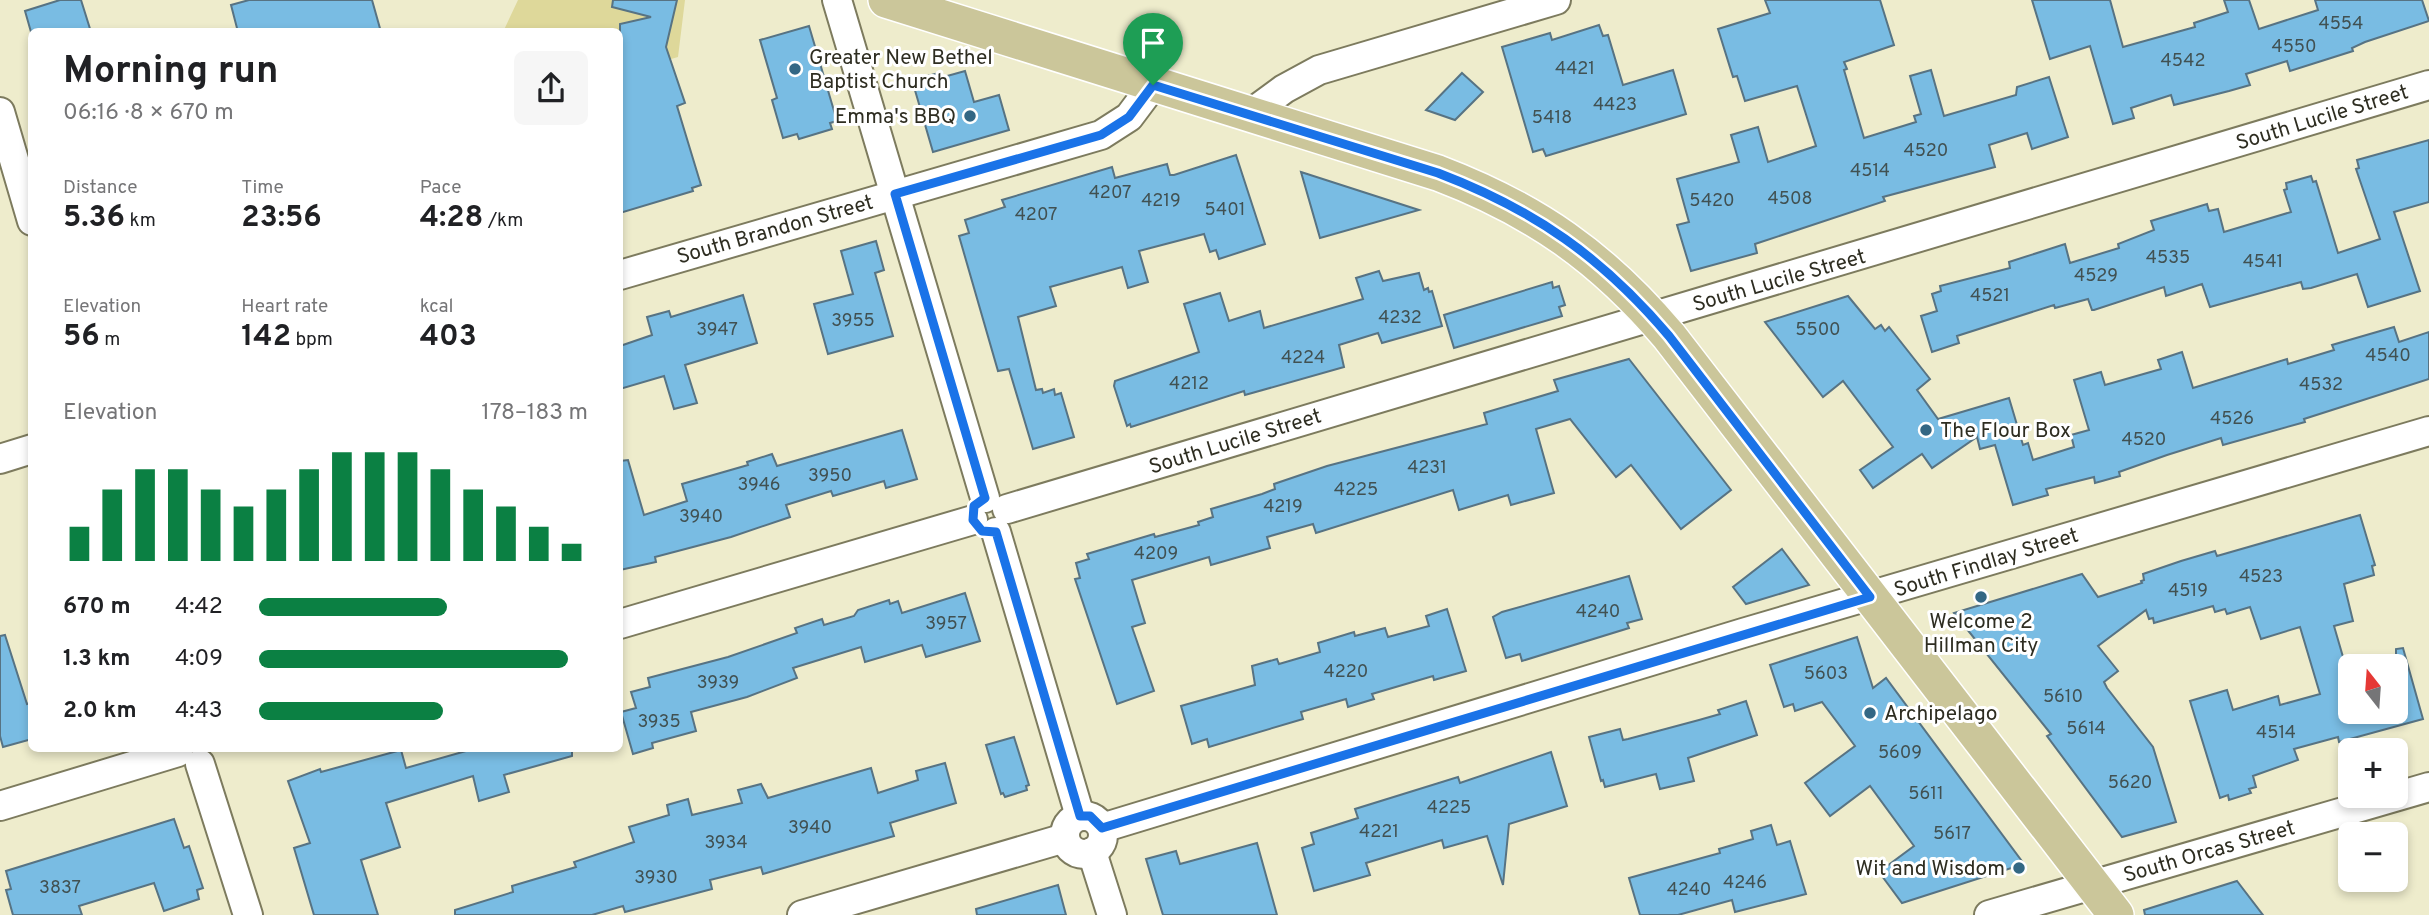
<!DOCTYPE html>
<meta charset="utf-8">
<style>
body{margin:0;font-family:Overpass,sans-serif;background:#f6f6f6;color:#202124;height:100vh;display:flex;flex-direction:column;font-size:26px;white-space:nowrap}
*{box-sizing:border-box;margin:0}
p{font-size:23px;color:#757577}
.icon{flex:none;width:38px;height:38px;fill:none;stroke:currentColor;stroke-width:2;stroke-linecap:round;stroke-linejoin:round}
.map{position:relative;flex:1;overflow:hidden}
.details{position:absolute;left:28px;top:28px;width:595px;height:724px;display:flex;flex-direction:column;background:#fff;border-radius:10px;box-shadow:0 4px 10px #0003}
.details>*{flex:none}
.needle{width:46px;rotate:343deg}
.buttons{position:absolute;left:2338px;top:654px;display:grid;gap:14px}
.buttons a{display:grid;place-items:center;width:70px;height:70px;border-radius:10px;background:#fff;box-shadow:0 4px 10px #0003;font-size:35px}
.pin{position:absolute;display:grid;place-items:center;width:60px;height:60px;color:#fff;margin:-72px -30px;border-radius:50% 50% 50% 0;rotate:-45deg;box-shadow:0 0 7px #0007}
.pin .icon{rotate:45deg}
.round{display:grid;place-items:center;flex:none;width:74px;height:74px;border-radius:10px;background:#f6f6f6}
.head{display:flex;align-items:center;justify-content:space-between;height:119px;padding:0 35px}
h1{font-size:38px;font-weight:700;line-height:52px}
.stats{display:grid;grid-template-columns:repeat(3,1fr);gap:10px;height:119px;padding:7px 35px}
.stats div{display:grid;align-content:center}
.stats b{font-size:30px;font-weight:700}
.stats small{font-size:19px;font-weight:400}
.stats p{font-size:19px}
.chart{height:196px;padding:14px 35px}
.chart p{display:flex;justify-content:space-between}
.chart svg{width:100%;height:126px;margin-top:7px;stroke:#0b8043;stroke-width:6}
ul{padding:0 35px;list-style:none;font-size:23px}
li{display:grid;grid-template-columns:112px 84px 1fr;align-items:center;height:52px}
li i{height:18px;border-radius:9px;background:#0b8043}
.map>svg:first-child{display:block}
.green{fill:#ded89a}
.building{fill:#79bce3;stroke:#577383;stroke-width:2}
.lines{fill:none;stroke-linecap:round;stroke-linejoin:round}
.minor-casing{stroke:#7d7b5e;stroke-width:32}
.major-casing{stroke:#fff;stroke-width:38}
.minor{stroke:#fff;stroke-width:28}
.major{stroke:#cbc69a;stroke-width:35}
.route-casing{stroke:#fff;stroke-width:14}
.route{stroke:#1a73e8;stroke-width:9}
.poi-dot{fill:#336784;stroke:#fff;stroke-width:2.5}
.labels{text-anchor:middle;stroke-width:6;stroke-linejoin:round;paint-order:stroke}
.number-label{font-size:18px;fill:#415152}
.poi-label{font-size:21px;fill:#2e2d21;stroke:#fff;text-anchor:start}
.street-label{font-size:21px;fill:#2e2d21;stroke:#fff}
</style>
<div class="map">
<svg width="2429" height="915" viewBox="0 0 2429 915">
<rect width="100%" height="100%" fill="#eeeccc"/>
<!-- green -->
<polygon class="green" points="518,0 685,0 678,57 620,74 620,32 503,32"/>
<!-- building -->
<g class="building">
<polygon points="60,0 81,0 91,32 31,32 25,11"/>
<polygon points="249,0 372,0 381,32 238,32 231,5"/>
<polygon points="613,0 677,0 666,47 685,103 677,106 701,185 692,188 693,191 620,213 620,24 651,17 612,7"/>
<polygon points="1765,0 1880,0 1894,45 1844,62 1847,69 1844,70 1864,138 1916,122 1914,116 1921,114 1910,76 1931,70 1944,116 2016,95 2017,87 2049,77 2068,137 2032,149 2027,133 1989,145 1995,167 1883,197 1885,201 1755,244 1757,253 1691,271 1677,225 1689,222 1677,179 1739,162 1731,135 1758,127 1768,162 1816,146 1797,86 1745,101 1737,76 1733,77 1718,29 1770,13"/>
<polygon points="2032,0 2110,0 2123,47 2195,27 2194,23 2228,12 2224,0 2249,0 2259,29 2318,10 2315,0 2422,0 2429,21 2365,42 2352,48 2353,51 2290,71 2287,61 2246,74 2250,85 2229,91 2174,105 2171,95 2131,108 2134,118 2113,124 2090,46 2050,59"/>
<polygon points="1599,25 1603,36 1608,35 1623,85 1673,70 1686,114 1546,156 1543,149 1533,152 1502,47 1550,33 1552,40"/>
<polygon points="809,26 837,121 830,123 832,129 799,139 797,134 783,138 772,100 777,98 760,40"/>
<polygon points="965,71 974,102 999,95 1009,130 933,152 912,80 939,73 940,78"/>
<polygon points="1462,73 1483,92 1455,120 1426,110"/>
<polygon points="2429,140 2429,202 2394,212 2420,291 2368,307 2357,274 2311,288 2303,289 2301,282 2210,307 2202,284 2166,296 2164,287 2094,310 2092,310 2088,299 2055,308 2054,305 1957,336 1959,343 1932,352 1921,316 1937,311 1932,294 1941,291 1940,286 2010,268 2009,262 2065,244 2070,263 2119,248 2118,244 2154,230 2151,221 2207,204 2209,211 2218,209 2224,232 2291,212 2284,190 2287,189 2286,183 2311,176 2313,182 2316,181 2338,253 2380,239 2356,169 2359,168 2357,160"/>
<polygon points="1236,155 1265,244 1219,259 1216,250 1210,252 1204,234 1139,251 1148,282 1128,288 1122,267 1050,287 1056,306 1018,317 1036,390 1042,389 1043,393 1054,389 1055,395 1061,393 1074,437 1033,449 1009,369 998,371 959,236 969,233 965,220 1005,207 1002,200 1112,167 1115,178 1167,164 1170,175 1174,175"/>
<polygon points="1301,172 1419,210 1320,238"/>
<polygon points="876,241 884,270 875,273 893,336 828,354 814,304 853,294 841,251"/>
<polygon points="1379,271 1383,281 1419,273 1424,290 1428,288 1429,292 1432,291 1442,326 1382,343 1378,333 1339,345 1344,367 1245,395 1244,391 1131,427 1130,424 1127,426 1114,386 1115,381 1199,352 1184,304 1220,293 1229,321 1260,311 1264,328 1363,299 1356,278"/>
<polygon points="1552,282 1553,288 1559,286 1565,305 1559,307 1562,316 1454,348 1444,315"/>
<polygon points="743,295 757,343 685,365 697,403 674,409 664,376 620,389 620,346 652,335 647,317 669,311 671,317"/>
<polygon points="1848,296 1875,329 1881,325 1885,331 1889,327 1930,379 1917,390 1938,419 2009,398 2023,445 2028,443 2033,460 2074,447 2071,435 2089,430 2074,380 2101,372 2105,385 2161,369 2158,360 2182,352 2193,388 2287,359 2288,364 2334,350 2332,345 2394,327 2399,342 2429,332 2429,379 2304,419 2305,422 2223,445 2221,438 2167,455 2119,472 2120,476 2095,483 2094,477 2046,489 2048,495 2013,505 1995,445 1980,449 1977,437 1932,468 1922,454 1873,488 1860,470 1893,447 1843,381 1823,397 1765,322"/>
<polygon points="1629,359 1731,490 1681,529 1631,465 1616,477 1570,419 1536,429 1554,493 1511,505 1508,495 1459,510 1453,490 1316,533 1313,524 1267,537 1270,548 1211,565 1209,557 1132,580 1145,623 1132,627 1154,691 1117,704 1075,579 1080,578 1076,563 1089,559 1087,554 1154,534 1155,537 1199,525 1198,522 1213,517 1211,509 1262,494 1275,489 1274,484 1327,466 1487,424 1484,413 1558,391 1554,380"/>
<polygon points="902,430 917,479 886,488 884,481 833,496 831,491 786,505 790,517 731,537 655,557 656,562 620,570 620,461 628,460 644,515 687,501 682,484 748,465 747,462 772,454 777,466"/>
<polygon points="2360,515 2375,565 2372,566 2374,575 2344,584 2353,621 2334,626 2350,681 2350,712 2396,712 2396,649 2403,648 2423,719 2339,742 2338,737 2294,749 2298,760 2253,776 2256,787 2249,789 2251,793 2229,800 2228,795 2220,798 2190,701 2227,690 2233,710 2278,696 2280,705 2320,694 2300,627 2261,639 2250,607 2227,614 2225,609 2215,612 2213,606 2154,623 2153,618 2149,619 2146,610 2098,646 2118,671 2104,682 2107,688 2153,747 2176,822 2122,837 2047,736 2051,734 1954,613 2082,574 2098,597 2142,583 2141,581 2144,580 2143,574 2181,561 2215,551 2217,556"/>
<polygon points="1782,549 1809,585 1746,604 1733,587"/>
<polygon points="1629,576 1642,619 1627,623 1629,628 1522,661 1520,654 1506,658 1493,617 1502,612"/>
<polygon points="965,593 980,641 926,657 922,645 865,662 861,647 793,668 797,678 747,697 691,712 696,731 652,743 653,748 633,754 621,712 636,708 631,692 650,687 648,678 728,657 797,633 795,628 822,619 824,625 854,616 858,610 889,600 890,604 898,601 902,613"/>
<polygon points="1447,609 1466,671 1434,680 1433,676 1372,694 1374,699 1348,707 1346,699 1301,712 1303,719 1209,747 1207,739 1192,744 1181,706 1255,685 1252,666 1277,659 1279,664 1320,652 1318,643 1354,632 1355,636 1385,628 1388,637 1429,626 1426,616"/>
<polygon points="5,635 27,704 32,703 32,739 3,747 0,736 0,636"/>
<polygon points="1857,637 1873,688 1886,678 2024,864 1902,903 1879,872 1914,846 1870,786 1830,816 1805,783 1855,746 1822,702 1795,711 1793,704 1784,707 1770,665"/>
<polygon points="1746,701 1757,735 1688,758 1694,781 1660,789 1656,774 1605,787 1603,780 1601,781 1589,737 1620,729 1623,740 1628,739 1699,720 1720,714 1718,710"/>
<polygon points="1014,737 1029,785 1026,786 1027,790 1005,797 1003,793 1001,794 986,745"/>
<polygon points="473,749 572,749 572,756 504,775 509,792 479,801 473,776 386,803 400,847 361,860 378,915 314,915 294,848 310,843 288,781 320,769 321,772 401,750 406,768"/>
<polygon points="1551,752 1567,806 1509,824 1503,885 1487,836 1444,848 1442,840 1366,863 1370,875 1314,891 1302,848 1314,844 1311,833 1358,818 1355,809 1458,777 1460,783"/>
<polygon points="945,763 956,803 890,823 894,836 763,874 761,867 710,880 712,889 625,912 623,906 592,915 455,915 455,910 513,892 512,886 576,867 574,862 634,842 629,827 669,815 667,805 688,799 692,815 742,803 738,790 761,784 768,798 871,768 878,793 918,780 916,771"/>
<polygon points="174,819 184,848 189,846 203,888 197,890 199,899 164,911 154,883 79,906 82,915 13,915 6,890 11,889 6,871"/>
<polygon points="1771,825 1777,845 1790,841 1806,894 1735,912 1732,900 1678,915 1640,915 1629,878 1720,853 1719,849 1753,839 1751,831"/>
<polygon points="1257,843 1277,915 1163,915 1146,859 1176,851 1180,864"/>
<polygon points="2237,881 2263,915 2145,915 2144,910"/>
<polygon points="1058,885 1066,915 977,915 976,909"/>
</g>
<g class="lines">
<!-- minor casing -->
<g class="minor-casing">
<g id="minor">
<polyline points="837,0 985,498"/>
<polyline points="0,112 32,221"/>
<polyline points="1250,114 1284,89 1319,70 1556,0"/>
<polyline points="620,275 1101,135 1129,117 1153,85"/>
<polyline points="0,459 32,449"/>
<polyline points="1007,509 2429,85"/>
<polyline points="996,532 1080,816"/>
<polyline points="620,624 973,520"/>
<polyline points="200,764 248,915"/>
<polyline points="0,806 178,752"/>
<circle cx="1084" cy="835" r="19"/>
<polyline points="1102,828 1743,633 2429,431"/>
<polyline points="1092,852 1112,915"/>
<polyline points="802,915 1065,838"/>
<polyline points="1989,915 2429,787"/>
</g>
</g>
<!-- major casing -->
<g class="major-casing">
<path id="major" d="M886,0l552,173c97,37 164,84 231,163l447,579"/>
</g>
<!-- minor -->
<use href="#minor" class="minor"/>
<!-- major -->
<use href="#major" class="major"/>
</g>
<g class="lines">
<!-- route casing -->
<g class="route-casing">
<path id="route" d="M1153,85l285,88c97,37 164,84 231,163l201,261 -768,231 -12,-12h-10l-84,-284 -14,-1 -9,-11 1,-14 11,-8 -90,-304 206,-59 28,-18z"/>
</g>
<!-- route -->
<use href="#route" class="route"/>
</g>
<!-- markers -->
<g class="poi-dot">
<circle cx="795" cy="69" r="7"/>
<circle cx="970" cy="116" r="7"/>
<circle cx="1926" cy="430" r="7"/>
<circle cx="1981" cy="597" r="7"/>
<circle cx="1870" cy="713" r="7"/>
<circle cx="2019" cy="868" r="7"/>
</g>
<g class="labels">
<!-- number labels -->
<g class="number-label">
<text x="2341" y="29">4554</text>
<text x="2294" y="52">4550</text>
<text x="2183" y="66">4542</text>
<text x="1575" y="74">4421</text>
<text x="1615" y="110">4423</text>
<text x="1552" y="123">5418</text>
<text x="1926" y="156">4520</text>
<text x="1870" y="176">4514</text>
<text x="1110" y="198">4207</text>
<text x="1790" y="204">4508</text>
<text x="1161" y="206">4219</text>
<text x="1712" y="206">5420</text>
<text x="1225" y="215">5401</text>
<text x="1036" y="220">4207</text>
<text x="2168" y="263">4535</text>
<text x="2263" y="267">4541</text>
<text x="2096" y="281">4529</text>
<text x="1990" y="301">4521</text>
<text x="1400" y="323">4232</text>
<text x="853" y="326">3955</text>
<text x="717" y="335">3947</text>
<text x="1818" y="335">5500</text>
<text x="2388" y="361">4540</text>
<text x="1303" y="363">4224</text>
<text x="1189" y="389">4212</text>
<text x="2321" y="390">4532</text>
<text x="2232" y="424">4526</text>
<text x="2144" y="445">4520</text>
<text x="1427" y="473">4231</text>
<text x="830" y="481">3950</text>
<text x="759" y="490">3946</text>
<text x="1356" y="495">4225</text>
<text x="1283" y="512">4219</text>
<text x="701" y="522">3940</text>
<text x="1156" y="559">4209</text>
<text x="2261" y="582">4523</text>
<text x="2188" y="596">4519</text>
<text x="1598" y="617">4240</text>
<text x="946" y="629">3957</text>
<text x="1346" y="677">4220</text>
<text x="1826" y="679">5603</text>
<text x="718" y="688">3939</text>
<text x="2063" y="702">5610</text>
<text x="659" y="727">3935</text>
<text x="2086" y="734">5614</text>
<text x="2276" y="738">4514</text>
<text x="1900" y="758">5609</text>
<text x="2130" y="788">5620</text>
<text x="1926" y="799">5611</text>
<text x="1449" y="813">4225</text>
<text x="810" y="833">3940</text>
<text x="1379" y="837">4221</text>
<text x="1952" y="839">5617</text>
<text x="726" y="848">3934</text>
<text x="656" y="883">3930</text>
<text x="1745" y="888">4246</text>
<text x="60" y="893">3837</text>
<text x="1689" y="895">4240</text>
</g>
<!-- poi labels -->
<g class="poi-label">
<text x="809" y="64">Greater New Bethel<tspan x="809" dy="24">Baptist Church</tspan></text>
<text x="956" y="123" text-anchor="end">Emma's BBQ</text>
<text x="1940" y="437">The Flour Box</text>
<text x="1981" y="628" text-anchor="middle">Welcome 2<tspan x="1981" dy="24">Hillman City</tspan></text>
<text x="1884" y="720">Archipelago</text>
<text x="2005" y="875" text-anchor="end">Wit and Wisdom</text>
</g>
<!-- street labels -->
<g class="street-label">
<text transform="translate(2322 117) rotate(-17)" y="7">South Lucile Street</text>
<text transform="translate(775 229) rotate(-16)" y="7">South Brandon Street</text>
<text transform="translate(1779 280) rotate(-16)" y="7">South Lucile Street</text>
<text transform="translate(1235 441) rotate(-17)" y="7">South Lucile Street</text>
<text transform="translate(1986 562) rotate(-17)" y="7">South Findlay Street</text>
<text transform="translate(2209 851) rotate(-16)" y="7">South Orcas Street</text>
</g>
</g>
</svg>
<div class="buttons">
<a><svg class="needle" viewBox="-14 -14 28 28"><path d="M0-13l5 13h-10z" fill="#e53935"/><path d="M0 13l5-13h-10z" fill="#757577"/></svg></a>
<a>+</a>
<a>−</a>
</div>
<div class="pin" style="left:1153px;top:85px;background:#1e9e55"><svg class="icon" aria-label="arrive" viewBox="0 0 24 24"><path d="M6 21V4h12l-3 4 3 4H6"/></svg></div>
<section class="details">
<div class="head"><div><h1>Morning run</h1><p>06:16 · 8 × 670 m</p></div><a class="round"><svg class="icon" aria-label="share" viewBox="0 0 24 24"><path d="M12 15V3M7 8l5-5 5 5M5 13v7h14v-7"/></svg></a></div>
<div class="stats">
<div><p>Distance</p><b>5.36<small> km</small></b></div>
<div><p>Time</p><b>23:56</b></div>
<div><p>Pace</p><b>4:28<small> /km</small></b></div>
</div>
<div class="stats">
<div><p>Elevation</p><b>56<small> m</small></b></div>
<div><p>Heart rate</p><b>142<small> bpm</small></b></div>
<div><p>kcal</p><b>403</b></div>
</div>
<div class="chart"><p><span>Elevation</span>178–183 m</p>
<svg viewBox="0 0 160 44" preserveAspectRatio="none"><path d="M5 44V32M15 44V19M25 44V12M35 44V12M45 44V19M55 44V25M65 44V19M75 44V12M85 44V6M95 44V6M105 44V6M115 44V12M125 44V19M135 44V25M145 44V32M155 44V38"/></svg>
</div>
<ul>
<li><b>670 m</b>4:42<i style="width:57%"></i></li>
<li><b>1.3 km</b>4:09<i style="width:94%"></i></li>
<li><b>2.0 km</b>4:43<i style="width:56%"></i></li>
</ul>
</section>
</div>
